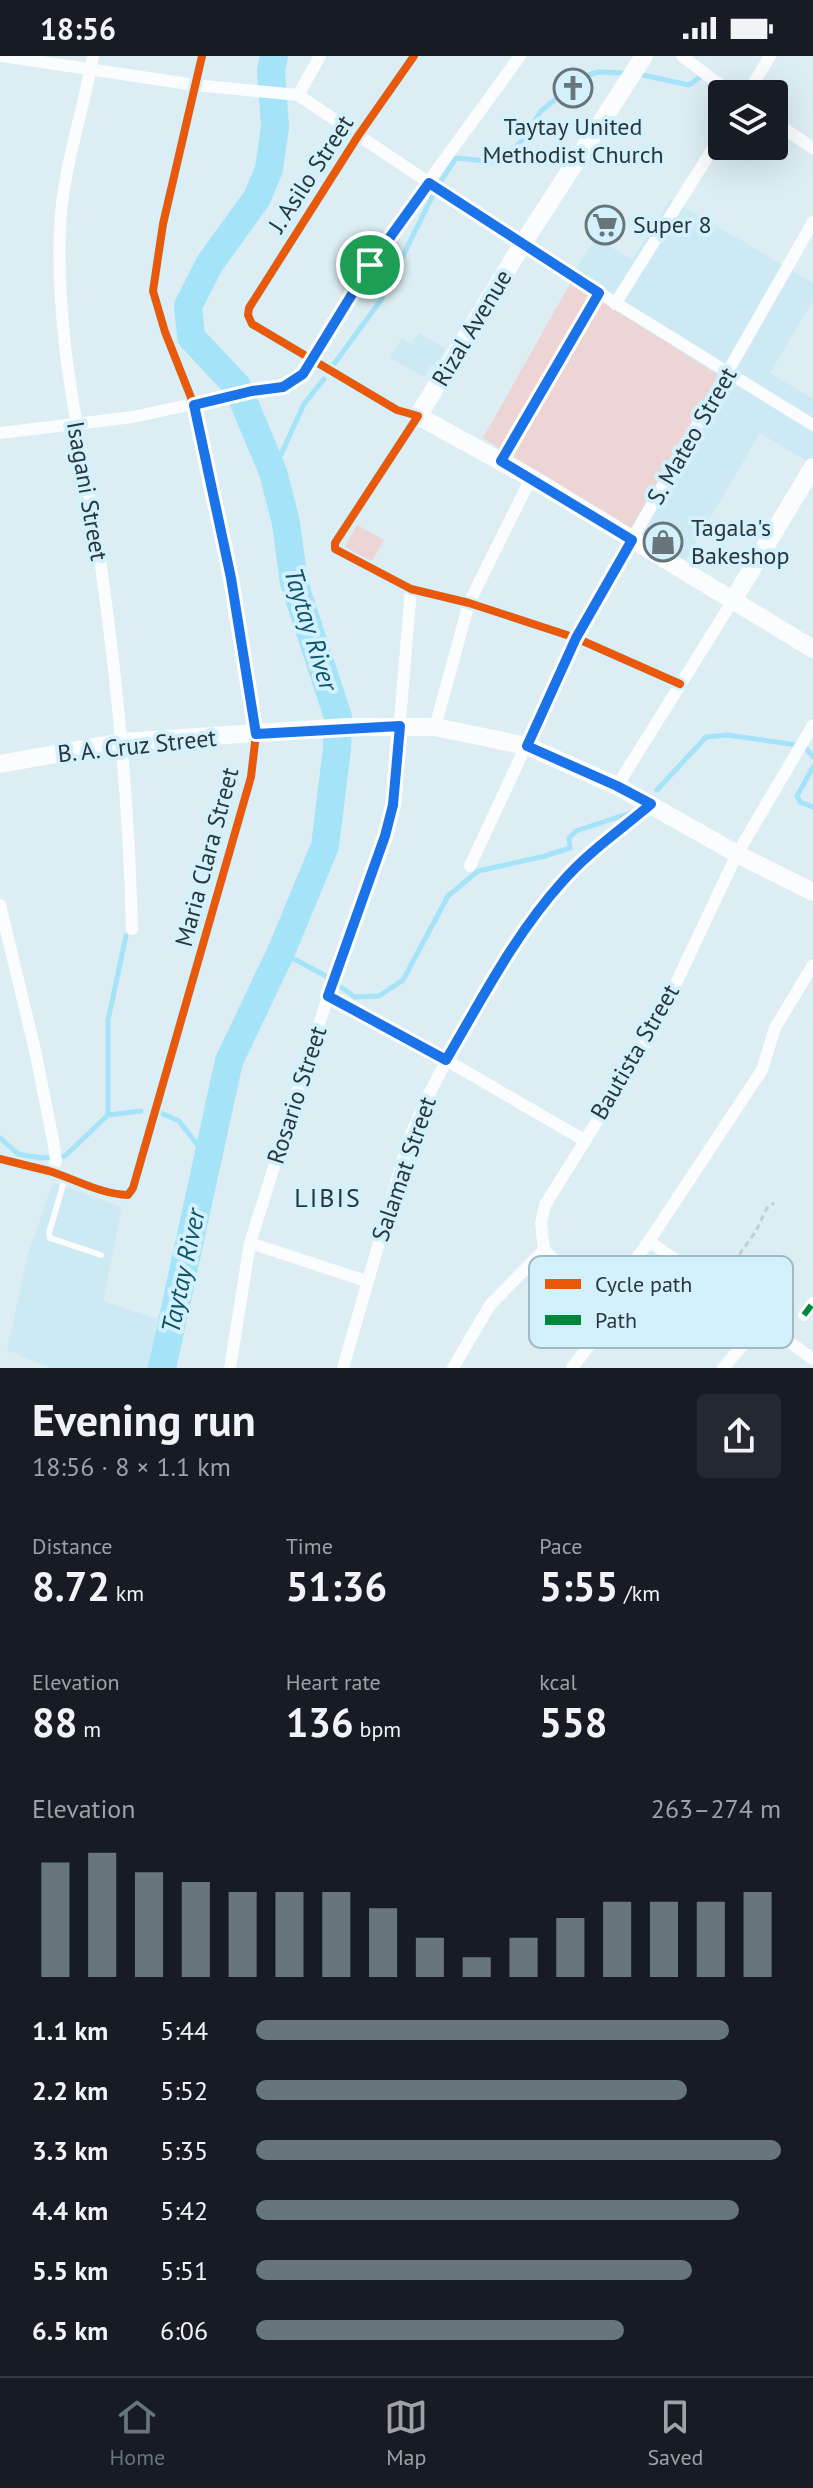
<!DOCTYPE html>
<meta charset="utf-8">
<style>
body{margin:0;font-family:"PT Sans",sans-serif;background:#242831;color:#f1f3f6;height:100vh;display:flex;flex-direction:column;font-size:30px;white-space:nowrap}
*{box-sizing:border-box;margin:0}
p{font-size:26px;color:#9ea1a6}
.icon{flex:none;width:44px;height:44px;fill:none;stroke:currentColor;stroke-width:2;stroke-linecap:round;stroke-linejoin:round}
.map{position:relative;height:1312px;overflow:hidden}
.sheet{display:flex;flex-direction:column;background:#171b24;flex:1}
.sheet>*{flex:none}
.fabs{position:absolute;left:708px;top:24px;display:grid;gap:16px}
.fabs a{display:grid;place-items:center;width:80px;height:80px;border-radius:8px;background:#171b24;box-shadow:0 8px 32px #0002;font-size:40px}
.pin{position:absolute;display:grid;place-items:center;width:68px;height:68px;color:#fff;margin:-34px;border:4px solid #fff;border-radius:50%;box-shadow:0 2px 8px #0007}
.round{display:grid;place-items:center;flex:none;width:84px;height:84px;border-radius:8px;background:#242831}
.headline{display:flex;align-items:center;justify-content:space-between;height:136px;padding:0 32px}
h1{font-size:44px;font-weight:700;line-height:60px}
.figures{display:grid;grid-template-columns:repeat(3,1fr);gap:12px;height:136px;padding:8px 32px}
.figures div{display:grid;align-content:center}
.figures b{font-size:40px;font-weight:700}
.figures small{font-size:22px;font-weight:400}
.figures p{font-size:22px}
.chart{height:224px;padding:16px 32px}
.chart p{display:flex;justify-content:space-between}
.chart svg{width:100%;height:144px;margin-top:8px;stroke:#68767b;stroke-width:6}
ul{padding:0 32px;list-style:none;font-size:26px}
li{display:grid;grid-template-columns:128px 96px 1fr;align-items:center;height:60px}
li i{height:20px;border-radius:10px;background:#68767b}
.status{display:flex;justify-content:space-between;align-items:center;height:56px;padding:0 40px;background:#171b24;direction:ltr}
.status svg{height:22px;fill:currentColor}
.dock{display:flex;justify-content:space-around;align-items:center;height:112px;border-top:2px solid #363941;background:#171b24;font-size:22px;color:#9ea1a6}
.dock a{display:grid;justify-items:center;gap:4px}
.dock .selected{color:#68767b}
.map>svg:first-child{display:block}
.built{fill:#cce9f4}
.green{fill:#ecd5d4}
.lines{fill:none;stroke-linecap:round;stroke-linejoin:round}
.stream{stroke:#a5e3f9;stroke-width:5}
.river{stroke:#a5e3f9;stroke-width:28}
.path{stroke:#c8ced0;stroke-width:3;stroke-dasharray:6 4;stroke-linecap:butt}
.lane{stroke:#fafcfd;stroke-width:6}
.street{stroke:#fafcfd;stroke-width:12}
.secondary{stroke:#fafcfd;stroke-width:18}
.quiet{stroke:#00873e;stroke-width:6;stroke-dasharray:12 6;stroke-linecap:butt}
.cycleway-casing{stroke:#d2f1fd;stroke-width:13}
.cycleway{stroke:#e8590c;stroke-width:8}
.route-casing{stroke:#fff;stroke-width:16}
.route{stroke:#1a73e8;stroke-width:10}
.labels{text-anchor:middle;stroke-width:8;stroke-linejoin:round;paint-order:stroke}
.poi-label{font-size:24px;fill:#2a363b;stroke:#d2f1fd;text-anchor:start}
.street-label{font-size:24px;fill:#2a363b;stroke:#d2f1fd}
.water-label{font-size:26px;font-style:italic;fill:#0c5367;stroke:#d2f1fd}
.neighbourhood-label{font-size:26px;letter-spacing:2px;fill:#2a363b;stroke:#d2f1fd}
.key{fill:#d2f1fd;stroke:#a0b9c3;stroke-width:2}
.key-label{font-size:22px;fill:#2a363b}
</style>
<div class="status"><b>18:56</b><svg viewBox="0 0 49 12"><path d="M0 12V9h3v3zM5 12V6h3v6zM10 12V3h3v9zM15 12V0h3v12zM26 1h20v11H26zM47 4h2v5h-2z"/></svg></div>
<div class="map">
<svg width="813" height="1312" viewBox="0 0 813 1312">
<rect width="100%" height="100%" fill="#dcedf3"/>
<!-- built -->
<g class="built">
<polygon points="671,143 813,227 813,244 770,317 813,343 813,401 810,407 760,377 685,504 631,472 639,457 605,249 568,224 596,182 632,204"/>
<polygon points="418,277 446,293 436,311 431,309 424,321 390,302 402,282 412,288"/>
<polygon points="53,1127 122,1151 103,1245 157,1263 148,1312 51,1312 7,1294 28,1198"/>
</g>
<!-- green -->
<g class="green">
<polygon points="571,226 718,319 631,472 483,382"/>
<polygon points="357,469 384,484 371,507 344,492"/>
</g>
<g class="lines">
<!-- stream -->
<g class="stream">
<polyline points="638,18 689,29 700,21"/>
<polyline points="584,20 599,16 624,17"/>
<polyline points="439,128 456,102 497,106 520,87 541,55 557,42"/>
<polyline points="334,308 381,244 434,137"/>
<polyline points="273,416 304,348 324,323"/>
<polyline points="813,711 797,740 800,746 813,751"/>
<polyline points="657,734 706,681 728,679 804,690 813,701"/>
<polyline points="281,896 324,919 355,941 379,940 403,924 448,840 478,815 545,800 570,792 569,782 576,775 633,756"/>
<polyline points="161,1057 179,1065 207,1101"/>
<polyline points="108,1059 108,964 126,880"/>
<polyline points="0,1082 18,1098 41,1102 65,1100 108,1059 141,1055"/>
</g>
<!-- river -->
<polyline class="river" points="162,1312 229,1005 281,896 325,790 337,693 338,661 294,527 286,467 273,416 237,330 191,281 188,250 210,207 257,142 269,113 275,71 271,15 274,0"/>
<!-- path -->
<polyline class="path" points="722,1223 756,1175 767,1152 774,1147"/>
<!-- lane -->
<polyline class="lane" points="65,1122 49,1177 50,1182 101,1199"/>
<!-- street -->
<g class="street">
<polyline points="2,0 195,29 298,39 522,189 813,369"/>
<path d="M93,0c-10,58 -31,114 -33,173 -5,114 24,225 41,337 17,121 28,241 31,363"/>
<polyline points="414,0 358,80 249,252 248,259 252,268 397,354 418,360 335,487 335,493 411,533 469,547 576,582 680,628"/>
<polyline points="682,0 732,38"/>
<polyline points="747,38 770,0"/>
<polyline points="298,39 320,0"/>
<polyline points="774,66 813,92"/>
<polyline points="615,248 722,78"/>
<polyline points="0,377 133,361 252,335 283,331 303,318 399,166 520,0"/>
<polyline points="501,405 599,237"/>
<polyline points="435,671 469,547 531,422"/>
<polyline points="617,730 732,546"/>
<polyline points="470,810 576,582 813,166"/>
<polyline points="0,849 35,994 54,1089 56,1104 52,1116"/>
<polyline points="328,940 446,1004 584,1084"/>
<path d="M0,1103c16,4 33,8 49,12 26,8 51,23 79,24l5,-7 118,-411 5,-43 -25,-156 -37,-173 -29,-73 -12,-41 10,-67 39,-168"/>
<polyline points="649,1185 813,1303"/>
<polyline points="250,1187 366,1225"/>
<polyline points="544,1194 602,1251 608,1261 605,1269 572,1312"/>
<polyline points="602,1251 649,1185 762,1014 775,972 813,909"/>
<polyline points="804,1259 813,1247"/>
<polyline points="230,1312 250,1187 328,940 385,780 393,749 411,533"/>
<path d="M343,1312l65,-226c19,-50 46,-95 73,-141 25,-42 49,-84 82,-121 26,-28 59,-51 88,-76"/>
<polyline points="453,1312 490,1249 544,1194 541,1167 545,1149 654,974 737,798 813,669"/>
<polyline points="723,1312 763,1266"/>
</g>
<!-- secondary -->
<g class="secondary">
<polyline points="644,0 522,189 418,360 531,422 813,593"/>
<polyline points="732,546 813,411"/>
<polyline points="0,708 122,686 347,671 435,671 527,690 617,730 737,798 813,836"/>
</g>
<!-- quiet -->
<polyline class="quiet" points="804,1259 813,1247"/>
<!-- cycleway casing -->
<g class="cycleway-casing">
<g id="cycleway">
<polyline points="414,0 358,80 249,252 248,259 252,268 397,354 418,360 335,487 335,493 411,533 469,547 576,582 680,628"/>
<path d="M0,1103c16,4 33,8 49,12 26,8 51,23 79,24l5,-7 118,-411 5,-43 -25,-156 -37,-173 -29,-73 -12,-41 10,-67 39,-168"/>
</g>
</g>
<!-- cycleway -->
<use href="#cycleway" class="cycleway"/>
</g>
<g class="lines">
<!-- route casing -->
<g class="route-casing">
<path id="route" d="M429,127l170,110 -98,168 131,79 -56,98 -49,108 90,40 34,18c-29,25 -63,48 -88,77 -48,53 -81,118 -117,179l-118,-64 57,-160 8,-31 7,-79 -144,8 -25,-156 -37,-173 58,-14 31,-4 20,-13 67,-109z"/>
</g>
<!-- route -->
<use href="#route" class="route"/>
</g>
<!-- icons -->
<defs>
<g id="church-ring" transform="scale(2)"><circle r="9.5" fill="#d2f1fd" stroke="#68767b" stroke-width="1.5"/><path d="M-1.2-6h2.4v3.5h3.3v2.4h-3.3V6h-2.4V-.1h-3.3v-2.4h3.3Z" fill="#68767b"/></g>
<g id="supermarket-ring" transform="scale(2)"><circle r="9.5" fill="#d2f1fd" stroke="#68767b" stroke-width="1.5"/><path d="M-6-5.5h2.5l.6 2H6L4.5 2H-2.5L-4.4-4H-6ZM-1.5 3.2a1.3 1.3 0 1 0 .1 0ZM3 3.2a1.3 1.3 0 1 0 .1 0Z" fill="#68767b"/></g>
<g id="shop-ring" transform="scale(2)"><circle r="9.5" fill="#d2f1fd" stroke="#68767b" stroke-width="1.5"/><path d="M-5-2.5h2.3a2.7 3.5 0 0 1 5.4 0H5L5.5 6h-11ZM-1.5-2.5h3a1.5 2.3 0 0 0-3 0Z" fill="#68767b"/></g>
</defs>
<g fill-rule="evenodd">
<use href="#church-ring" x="573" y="32"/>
<use href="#supermarket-ring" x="605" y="169"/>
<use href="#shop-ring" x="663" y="486"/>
</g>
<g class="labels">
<!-- poi labels -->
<g class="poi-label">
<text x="573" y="79" text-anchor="middle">Taytay United<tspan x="573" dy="28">Methodist Church</tspan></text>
<text x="633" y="177">Super 8</text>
<text x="691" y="480">Tagala's<tspan x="691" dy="28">Bakeshop</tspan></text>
</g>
<!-- street labels -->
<g class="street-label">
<text transform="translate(311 118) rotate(-57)" y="8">J. Asilo Street</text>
<text transform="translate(472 272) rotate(-59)" y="8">Rizal Avenue</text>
<text transform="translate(692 380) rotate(-60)" y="8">S. Mateo Street</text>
<text transform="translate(87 435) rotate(80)" y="8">Isagani Street</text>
<text transform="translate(137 690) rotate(-6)" y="8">B. A. Cruz Street</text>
<text transform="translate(207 801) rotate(-75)" y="8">Maria Clara Street</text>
<text transform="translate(635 996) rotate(-60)" y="8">Bautista Street</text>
<text transform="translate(297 1039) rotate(-72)" y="8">Rosario Street</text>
<text transform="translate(404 1113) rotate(-71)" y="8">Salamat Street</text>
</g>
<!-- water labels -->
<g class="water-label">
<text transform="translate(311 573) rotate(73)" y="9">Taytay River</text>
<text transform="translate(183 1215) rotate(-78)" y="9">Taytay River</text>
</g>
<!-- neighbourhood labels -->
<g class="neighbourhood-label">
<text x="328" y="1151">LIBIS</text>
</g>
</g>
<!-- legend -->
<rect x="529" y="1200" width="264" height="92" rx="12" class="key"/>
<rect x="545" y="1223" width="36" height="10" fill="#e8590c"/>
<rect x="545" y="1259" width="36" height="10" fill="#00873e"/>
<g class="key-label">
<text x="595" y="1236">Cycle path</text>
<text x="595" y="1272">Path</text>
</g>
</svg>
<div class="fabs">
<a><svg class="icon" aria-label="layers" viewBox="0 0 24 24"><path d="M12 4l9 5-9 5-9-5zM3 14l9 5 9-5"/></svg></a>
</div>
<div class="pin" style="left:370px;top:209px;background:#1e9e55"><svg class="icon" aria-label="arrive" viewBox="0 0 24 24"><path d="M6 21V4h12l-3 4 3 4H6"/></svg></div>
</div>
<section class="sheet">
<div class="headline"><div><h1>Evening run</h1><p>18:56 · 8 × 1.1 km</p></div><a class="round"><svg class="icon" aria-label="share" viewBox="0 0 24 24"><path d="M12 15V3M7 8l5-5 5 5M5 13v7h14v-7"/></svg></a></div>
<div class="figures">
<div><p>Distance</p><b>8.72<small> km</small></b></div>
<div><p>Time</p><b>51:36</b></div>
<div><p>Pace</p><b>5:55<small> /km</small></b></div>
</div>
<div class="figures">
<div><p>Elevation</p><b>88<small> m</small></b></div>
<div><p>Heart rate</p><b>136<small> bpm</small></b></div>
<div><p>kcal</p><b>558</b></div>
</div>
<div class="chart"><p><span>Elevation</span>263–274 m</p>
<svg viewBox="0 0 160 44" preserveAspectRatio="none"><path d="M5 44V9M15 44V6M25 44V12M35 44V15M45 44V18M55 44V18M65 44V18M75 44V23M85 44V32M95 44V38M105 44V32M115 44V26M125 44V21M135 44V21M145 44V21M155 44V18"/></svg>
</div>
<ul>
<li><b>1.1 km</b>5:44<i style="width:90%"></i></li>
<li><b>2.2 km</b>5:52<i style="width:82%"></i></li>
<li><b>3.3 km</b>5:35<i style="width:100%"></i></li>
<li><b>4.4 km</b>5:42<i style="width:92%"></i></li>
<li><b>5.5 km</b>5:51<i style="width:83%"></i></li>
<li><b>6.5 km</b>6:06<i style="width:70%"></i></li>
</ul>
</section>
<nav class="dock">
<a class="selected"><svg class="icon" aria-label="home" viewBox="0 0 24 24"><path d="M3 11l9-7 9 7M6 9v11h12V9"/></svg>Home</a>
<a><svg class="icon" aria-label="map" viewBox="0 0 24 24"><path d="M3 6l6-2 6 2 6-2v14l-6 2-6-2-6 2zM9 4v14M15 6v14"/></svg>Map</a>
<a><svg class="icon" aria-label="saved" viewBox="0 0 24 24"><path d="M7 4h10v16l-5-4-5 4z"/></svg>Saved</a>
</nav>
